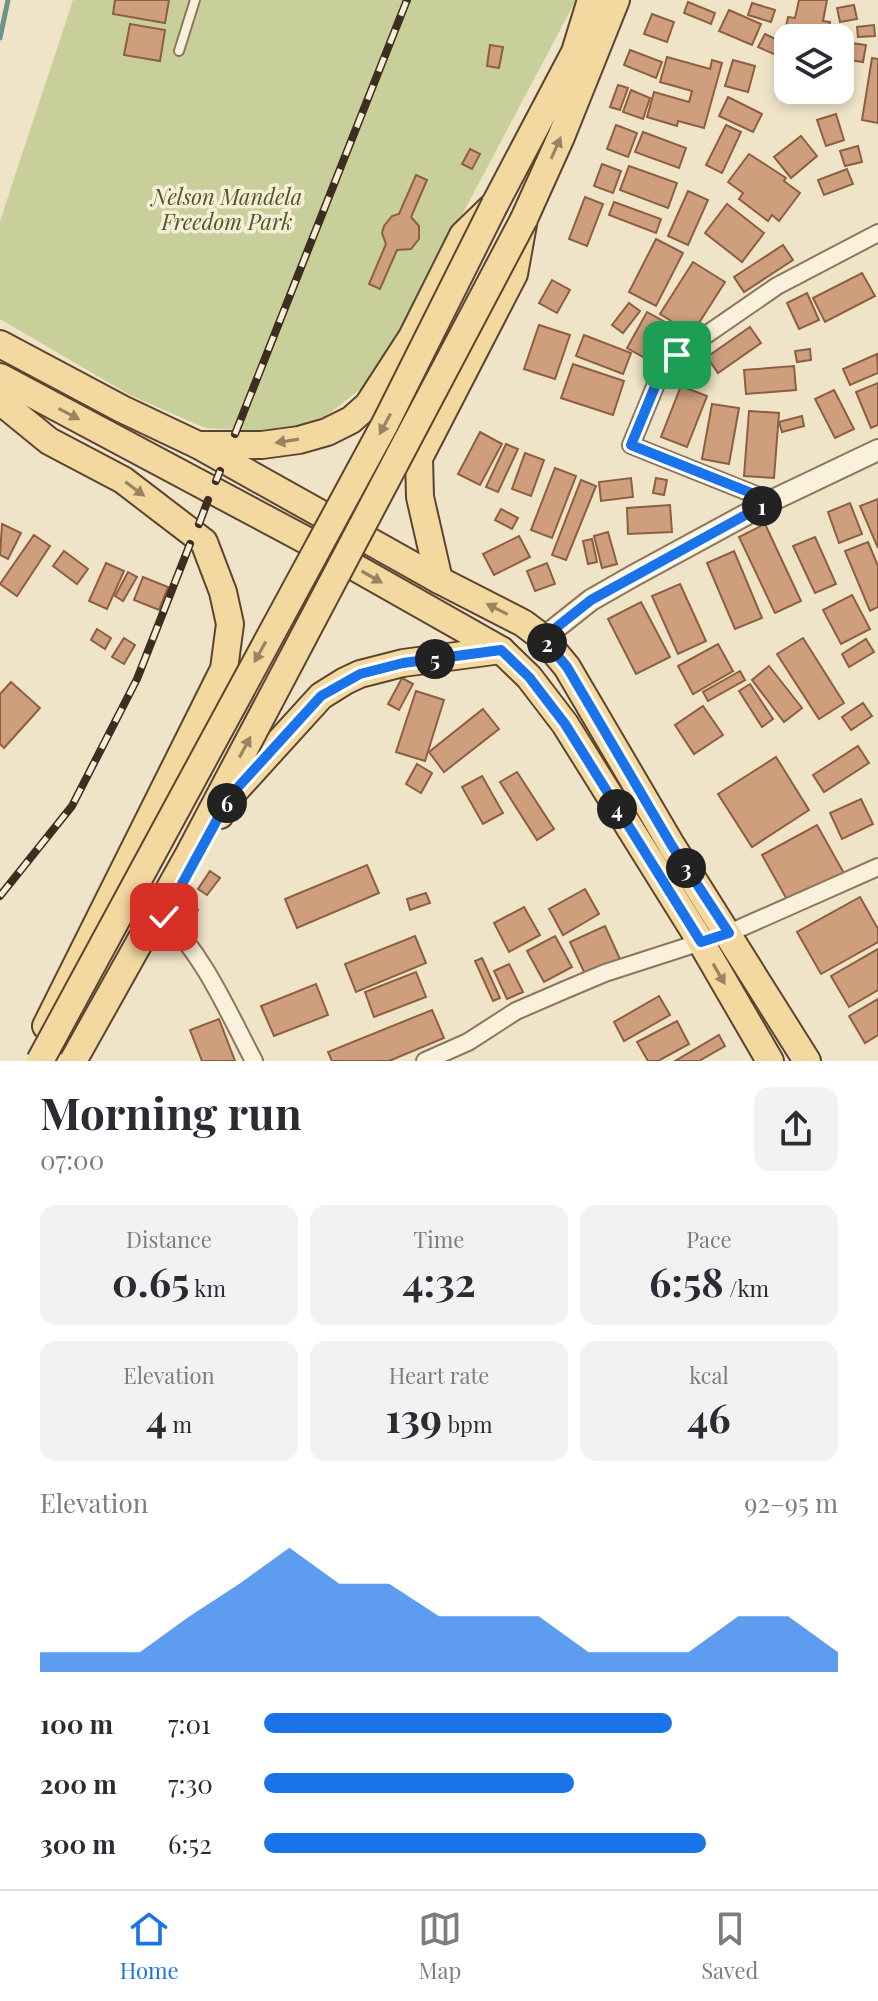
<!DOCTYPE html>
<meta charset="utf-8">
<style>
body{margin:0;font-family:"Playfair Display",serif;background:#f2f2f3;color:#2b2b33;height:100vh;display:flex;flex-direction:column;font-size:30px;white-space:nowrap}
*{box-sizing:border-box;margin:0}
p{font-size:26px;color:#7c7c81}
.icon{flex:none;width:44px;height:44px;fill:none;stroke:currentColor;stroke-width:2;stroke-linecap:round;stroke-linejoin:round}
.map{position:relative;height:1061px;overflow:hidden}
.drawer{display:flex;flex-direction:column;background:#fff;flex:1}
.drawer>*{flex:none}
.tools{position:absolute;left:774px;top:24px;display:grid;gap:16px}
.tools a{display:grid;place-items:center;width:80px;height:80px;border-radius:16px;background:#fff;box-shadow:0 4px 12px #0003;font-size:40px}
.pin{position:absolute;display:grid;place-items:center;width:68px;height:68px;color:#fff;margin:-34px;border-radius:16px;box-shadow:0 4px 12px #0006}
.km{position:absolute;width:40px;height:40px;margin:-20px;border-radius:50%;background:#222;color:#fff;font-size:22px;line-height:40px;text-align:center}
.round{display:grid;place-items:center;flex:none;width:84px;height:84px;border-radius:16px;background:#f2f2f3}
.summary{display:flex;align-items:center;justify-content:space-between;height:136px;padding:0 40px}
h1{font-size:44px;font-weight:700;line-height:60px}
.stats{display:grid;grid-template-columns:repeat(3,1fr);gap:12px;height:136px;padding:8px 40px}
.stats div{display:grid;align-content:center;border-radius:16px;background:#f2f2f3;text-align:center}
.stats b{font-size:40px;font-weight:700}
.stats small{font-size:22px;font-weight:400}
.stats p{font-size:22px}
.chart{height:224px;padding:16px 40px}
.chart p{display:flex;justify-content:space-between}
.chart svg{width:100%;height:144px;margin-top:8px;fill:#1a73e8;opacity:.7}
ul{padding:0 40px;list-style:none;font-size:26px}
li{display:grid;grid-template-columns:128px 96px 1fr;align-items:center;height:60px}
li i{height:20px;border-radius:10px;background:#1a73e8}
.dock{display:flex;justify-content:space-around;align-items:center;height:112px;border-top:2px solid #e1e1e2;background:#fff;font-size:22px;color:#7c7c81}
.dock a{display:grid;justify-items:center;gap:4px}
.dock .selected{color:#1a73e8}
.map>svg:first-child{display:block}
.green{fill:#c9cf9b}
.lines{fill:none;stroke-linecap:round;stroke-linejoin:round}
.stream{stroke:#6f938a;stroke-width:5}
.building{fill:#cf9f7d;stroke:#8d5f41;stroke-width:2}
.service-casing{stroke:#8d765c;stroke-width:12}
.minor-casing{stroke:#8d765c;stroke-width:20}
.tertiary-casing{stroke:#8d765c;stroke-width:24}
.primary-casing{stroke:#5b4430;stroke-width:30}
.service{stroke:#faf1dc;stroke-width:8}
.minor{stroke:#faf1dc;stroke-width:16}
.tertiary{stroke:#faf1dc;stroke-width:20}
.primary{stroke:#f3d9a0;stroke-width:26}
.rail-casing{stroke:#3d2e20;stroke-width:8}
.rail{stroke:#f7eed8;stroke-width:5;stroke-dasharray:15;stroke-linecap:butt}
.primary-bridge-casing{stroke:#5b4430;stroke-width:30;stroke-linecap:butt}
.primary-bridge{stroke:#f3d9a0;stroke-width:26}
.oneway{fill:#988460}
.route-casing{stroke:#fff;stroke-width:16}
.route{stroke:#1a73e8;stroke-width:10}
.labels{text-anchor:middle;stroke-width:7;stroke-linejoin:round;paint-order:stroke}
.park-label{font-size:22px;font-style:italic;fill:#4d5a26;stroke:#f7eed8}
</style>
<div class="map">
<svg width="878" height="1061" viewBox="0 0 878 1061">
<rect width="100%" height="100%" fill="#f0e4c8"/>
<!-- green -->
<polygon class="green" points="73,0 576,0 376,377 326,416 280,432 205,428 130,395 0,319 0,221"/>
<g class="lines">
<!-- stream -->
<polyline class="stream" points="0,38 8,0"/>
</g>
<!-- building -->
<g class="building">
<polygon points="115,0 169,0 165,23 113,14"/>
<polygon points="799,0 827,0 823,21 830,22 827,38 788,38 788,42 783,41 788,17 795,18"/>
<polygon points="688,2 715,13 711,24 684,13"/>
<polygon points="752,3 775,10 771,22 748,15"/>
<polygon points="854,5 857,19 840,22 837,8"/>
<polygon points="729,10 761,24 752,45 719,31"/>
<polygon points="652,14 674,22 667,42 644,34"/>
<polygon points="130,24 165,30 160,61 124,55"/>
<polygon points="874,25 875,36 858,37 857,27"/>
<polygon points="765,34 788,45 785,59 758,47"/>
<polygon points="845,42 866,45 863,62 842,59"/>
<polygon points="490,45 503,47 499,68 487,66"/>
<polygon points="630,50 662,62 656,78 624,65"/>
<polygon points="667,57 710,69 712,60 722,63 704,128 678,121 677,126 647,117 654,92 689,102 692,91 660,82"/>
<polygon points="872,58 878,59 878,123 862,120"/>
<polygon points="733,60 755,66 748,92 725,86"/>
<polygon points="618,85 628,88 620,110 610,107"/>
<polygon points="631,90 650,98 643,119 623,112"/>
<polygon points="728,97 762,114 753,132 719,116"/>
<polygon points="836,114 844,140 826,146 817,120"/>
<polygon points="616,125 637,133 628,157 607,149"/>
<polygon points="726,125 741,132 722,173 706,165"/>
<polygon points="643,132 686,148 679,168 635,152"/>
<polygon points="801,136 817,156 791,178 774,157"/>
<polygon points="858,146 862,162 845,166 840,151"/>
<polygon points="470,149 480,154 472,169 462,164"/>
<polygon points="749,154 786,178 784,181 800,193 779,221 772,215 768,221 739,199 743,193 728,182"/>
<polygon points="602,164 621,171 613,193 594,186"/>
<polygon points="629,166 677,183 668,208 620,190"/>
<polygon points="847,169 853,184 824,195 818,180"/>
<polygon points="416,175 427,180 411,217 419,226 419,239 411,249 397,250 380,289 369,284 386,244 382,233 384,226 392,216 399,214"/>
<polygon points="688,191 708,200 688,245 668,236"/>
<polygon points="585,197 603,204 587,246 569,239"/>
<polygon points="614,202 661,219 656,233 609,215"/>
<polygon points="727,204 764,233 742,262 705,233"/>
<polygon points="656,239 683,253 656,306 629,292"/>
<polygon points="783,245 793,260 744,292 734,277"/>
<polygon points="693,262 725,282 692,334 660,314"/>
<polygon points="862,273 875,296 825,322 813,298"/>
<polygon points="552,280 570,290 557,313 539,303"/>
<polygon points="807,293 819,320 799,329 787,303"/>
<polygon points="629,303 640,311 623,333 612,325"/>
<polygon points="647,312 674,327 654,363 627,348"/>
<polygon points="539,325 570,335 555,379 524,369"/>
<polygon points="750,327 761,343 718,373 707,357"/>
<polygon points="584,335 631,353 623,374 576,356"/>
<polygon points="810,349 811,360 797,362 795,351"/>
<polygon points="877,354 878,373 850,385 843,369"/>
<polygon points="573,364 624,381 613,415 561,398"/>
<polygon points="794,366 796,390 746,394 744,370"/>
<polygon points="878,383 878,425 871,428 856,392"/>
<polygon points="681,386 707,396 687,447 661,437"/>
<polygon points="834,390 854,429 835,438 815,399"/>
<polygon points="712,404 739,408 729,464 702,459"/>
<polygon points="749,411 779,413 774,478 744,476"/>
<polygon points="802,416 804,426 782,432 779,422"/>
<polygon points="480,432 502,444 480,485 458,474"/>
<polygon points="506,444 518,449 498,492 486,487"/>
<polygon points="525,453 544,460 531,496 512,489"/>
<polygon points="555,468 576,476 552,538 531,530"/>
<polygon points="631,478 633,497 601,501 599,482"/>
<polygon points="656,478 667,480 664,495 653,493"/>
<polygon points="581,480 596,486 566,560 552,555"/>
<polygon points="878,499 878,548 860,506"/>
<polygon points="850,503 862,534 839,543 828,512"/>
<polygon points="670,505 672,532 628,534 627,508"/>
<polygon points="501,509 518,518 512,529 495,520"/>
<polygon points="2,524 21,533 8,559 0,555"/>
<polygon points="765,524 801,601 775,613 739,537"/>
<polygon points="608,532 617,564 602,568 594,536"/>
<polygon points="34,535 50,546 17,596 0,584"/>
<polygon points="519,536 530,557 494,575 483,554"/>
<polygon points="815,537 836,584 815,593 793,546"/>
<polygon points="592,539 597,562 588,564 583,541"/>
<polygon points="868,542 878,566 878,607 870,611 845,551"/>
<polygon points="64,551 88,569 77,584 53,566"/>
<polygon points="734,551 762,618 735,629 707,563"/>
<polygon points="106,563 124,571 107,609 89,601"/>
<polygon points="547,563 555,584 535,591 527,571"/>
<polygon points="128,572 137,577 123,601 115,596"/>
<polygon points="143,577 168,587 159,610 134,600"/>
<polygon points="680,584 706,641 678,654 652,596"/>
<polygon points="852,595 870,629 841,644 823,610"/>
<polygon points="641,602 670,657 636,674 608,619"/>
<polygon points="97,629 111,638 105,649 91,640"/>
<polygon points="124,638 135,645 124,664 112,657"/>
<polygon points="803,638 844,703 819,719 777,654"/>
<polygon points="866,639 874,652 849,667 842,654"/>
<polygon points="718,644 733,671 693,694 678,666"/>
<polygon points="769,666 802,708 784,722 752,680"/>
<polygon points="740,671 745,680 708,701 703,692"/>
<polygon points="402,678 413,684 399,710 388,704"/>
<polygon points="11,682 40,708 4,748 0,744 0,694"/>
<polygon points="750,684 773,719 762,727 739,691"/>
<polygon points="416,691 444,700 425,761 396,752"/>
<polygon points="863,703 872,716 851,730 842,717"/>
<polygon points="703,706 723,735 694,754 675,725"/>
<polygon points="483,709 499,729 444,772 429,752"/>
<polygon points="858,746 869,763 824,792 813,775"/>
<polygon points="776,757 809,810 752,847 718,794"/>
<polygon points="417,764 432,773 421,793 406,784"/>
<polygon points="517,772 554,829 537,840 500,782"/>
<polygon points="482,776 503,813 483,824 462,787"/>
<polygon points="861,799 873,824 842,839 830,813"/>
<polygon points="817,825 845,875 790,905 762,855"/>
<polygon points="367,865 379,893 297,928 285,899"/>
<polygon points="210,871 220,878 207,895 198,889"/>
<polygon points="585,889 599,914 563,935 549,909"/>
<polygon points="426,893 430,903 410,910 407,899"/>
<polygon points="860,897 878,929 878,942 821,974 797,932"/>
<polygon points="189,905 198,910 191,923 181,917"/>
<polygon points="524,907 540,935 509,952 494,923"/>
<polygon points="605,926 620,959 585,974 570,942"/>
<polygon points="415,936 426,963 356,992 345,964"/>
<polygon points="555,936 572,967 544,982 527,951"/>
<polygon points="878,949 878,990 849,1007 831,976"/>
<polygon points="482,958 500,998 493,1001 475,961"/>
<polygon points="509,964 523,992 507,999 494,971"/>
<polygon points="416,972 426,997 374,1017 365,992"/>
<polygon points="316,984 328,1015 274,1036 261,1006"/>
<polygon points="659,996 670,1015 624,1041 614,1022"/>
<polygon points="878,999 878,1035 865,1043 849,1016"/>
<polygon points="432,1010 444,1038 389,1061 332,1061 328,1052"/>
<polygon points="219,1019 235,1061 202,1061 190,1030"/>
<polygon points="677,1021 689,1044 658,1061 648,1061 637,1042"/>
<polygon points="719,1035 725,1046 699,1061 675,1061"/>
</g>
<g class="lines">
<!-- service casing -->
<g class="service-casing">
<polyline id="service" points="179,51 195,0"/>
</g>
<!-- minor casing -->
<g class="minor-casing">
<g id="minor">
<polyline points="771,501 631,445 661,372 677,355 777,286 878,233"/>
<path d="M164,917c40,38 64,95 90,144"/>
<polyline points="425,1061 468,1042 516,1011 567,989 605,973 729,933 878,867"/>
</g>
</g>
<!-- tertiary casing -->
<g class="tertiary-casing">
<polyline id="tertiary" points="543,638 591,600 633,576 771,501 878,450"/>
</g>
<!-- primary casing -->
<g class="primary-casing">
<g id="primary">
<polyline points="0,344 122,409 198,445 439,580 523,623 543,638 567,667 672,846 807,1061"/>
<polyline points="0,377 328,552 501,650 529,677 565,724 701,942 770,1061"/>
<polyline points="0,401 49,441 123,480 204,542 223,592 230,624 224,669 46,1026"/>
<polyline points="198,445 262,445 299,440 327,432 351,420 368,405 412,337 463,235 495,204 575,52 591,0"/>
<polyline points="439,580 420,497 419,458 514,274 524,219 561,137 616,0"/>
<polyline points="220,815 230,796 321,696 345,681 360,674 403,663 501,650"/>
</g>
</g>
<!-- service -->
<use href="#service" class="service"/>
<!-- minor -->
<use href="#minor" class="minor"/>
<!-- tertiary -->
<use href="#tertiary" class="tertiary"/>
<!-- primary -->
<use href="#primary" class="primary"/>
<!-- rail casing -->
<g class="rail-casing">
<g id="rail">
<polyline points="235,434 407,0"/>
<polyline points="216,481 220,471"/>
<polyline points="199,524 208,500"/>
<polyline points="0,896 72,806 137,679 190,544"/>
</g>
</g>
<!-- rail -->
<use href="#rail" class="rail"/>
<!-- primary-bridge casing -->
<g class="primary-bridge-casing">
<g id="primary-bridge">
<polyline points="40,1061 385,424 495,204"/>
<polyline points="73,1061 189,854 524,219"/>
</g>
</g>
<!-- primary-bridge -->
<use href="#primary-bridge" class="primary-bridge"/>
</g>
<!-- one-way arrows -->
<defs><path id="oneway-solid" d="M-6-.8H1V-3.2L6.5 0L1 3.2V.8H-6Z" transform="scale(2)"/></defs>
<g class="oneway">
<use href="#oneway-solid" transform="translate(556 148) rotate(-66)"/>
<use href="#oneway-solid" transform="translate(69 414) rotate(28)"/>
<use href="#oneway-solid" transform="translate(385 424) rotate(118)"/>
<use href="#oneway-solid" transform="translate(287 441) rotate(171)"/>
<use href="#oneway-solid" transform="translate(135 489) rotate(37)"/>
<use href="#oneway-solid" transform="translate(372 577) rotate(30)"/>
<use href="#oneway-solid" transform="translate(497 609) rotate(-153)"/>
<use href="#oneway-solid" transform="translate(260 652) rotate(119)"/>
<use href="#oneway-solid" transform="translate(245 747) rotate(-62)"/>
<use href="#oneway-solid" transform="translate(719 974) rotate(60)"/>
</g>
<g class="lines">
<!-- route casing -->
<g class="route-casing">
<polyline id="route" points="164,917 230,796 321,696 360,674 403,663 501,650 529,677 565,724 701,942 729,933 672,846 567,667 543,638 591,600 771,501 631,445 661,372 677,355"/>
</g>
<!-- route -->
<use href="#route" class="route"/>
</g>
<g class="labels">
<!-- park labels -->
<g class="park-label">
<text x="227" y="205">Nelson Mandela<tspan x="227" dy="25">Freedom Park</tspan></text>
</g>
</g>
</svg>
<div class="tools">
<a><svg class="icon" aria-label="layers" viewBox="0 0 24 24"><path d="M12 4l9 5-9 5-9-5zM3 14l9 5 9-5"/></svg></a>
</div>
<div class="pin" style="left:677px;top:355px;background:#1e9e55"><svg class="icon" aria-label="arrive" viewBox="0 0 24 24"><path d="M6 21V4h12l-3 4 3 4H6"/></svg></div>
<div class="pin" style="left:164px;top:917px;background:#d93025"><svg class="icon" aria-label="check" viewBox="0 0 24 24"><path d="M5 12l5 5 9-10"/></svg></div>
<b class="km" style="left:762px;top:506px">1</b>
<b class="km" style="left:547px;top:643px">2</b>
<b class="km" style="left:686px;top:868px">3</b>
<b class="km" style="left:617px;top:809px">4</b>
<b class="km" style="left:435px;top:659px">5</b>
<b class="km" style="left:227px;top:803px">6</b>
</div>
<section class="drawer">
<div class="summary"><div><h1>Morning run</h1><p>07:00</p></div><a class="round"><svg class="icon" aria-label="share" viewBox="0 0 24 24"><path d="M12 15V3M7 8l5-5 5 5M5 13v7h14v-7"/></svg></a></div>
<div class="stats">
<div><p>Distance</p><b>0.65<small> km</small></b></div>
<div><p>Time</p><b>4:32</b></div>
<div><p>Pace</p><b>6:58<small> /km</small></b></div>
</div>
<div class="stats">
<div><p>Elevation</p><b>4<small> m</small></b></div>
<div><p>Heart rate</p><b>139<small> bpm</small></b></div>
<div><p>kcal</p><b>46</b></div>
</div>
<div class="chart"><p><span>Elevation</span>92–95 m</p>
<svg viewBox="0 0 160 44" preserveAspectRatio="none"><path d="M0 44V38L10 38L20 38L30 27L40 17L50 6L60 17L70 17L80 27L90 27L100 27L110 38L120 38L130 38L140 27L150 27L160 38V44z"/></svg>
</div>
<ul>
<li><b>100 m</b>7:01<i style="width:71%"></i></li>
<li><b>200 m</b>7:30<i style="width:54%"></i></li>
<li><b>300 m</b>6:52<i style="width:77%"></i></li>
</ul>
</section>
<nav class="dock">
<a class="selected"><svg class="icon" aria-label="home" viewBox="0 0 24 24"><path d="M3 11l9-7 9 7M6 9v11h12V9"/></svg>Home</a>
<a><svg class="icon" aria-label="map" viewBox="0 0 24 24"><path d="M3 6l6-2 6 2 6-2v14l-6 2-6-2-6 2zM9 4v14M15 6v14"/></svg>Map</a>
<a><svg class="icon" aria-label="saved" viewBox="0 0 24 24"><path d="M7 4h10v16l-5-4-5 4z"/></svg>Saved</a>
</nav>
